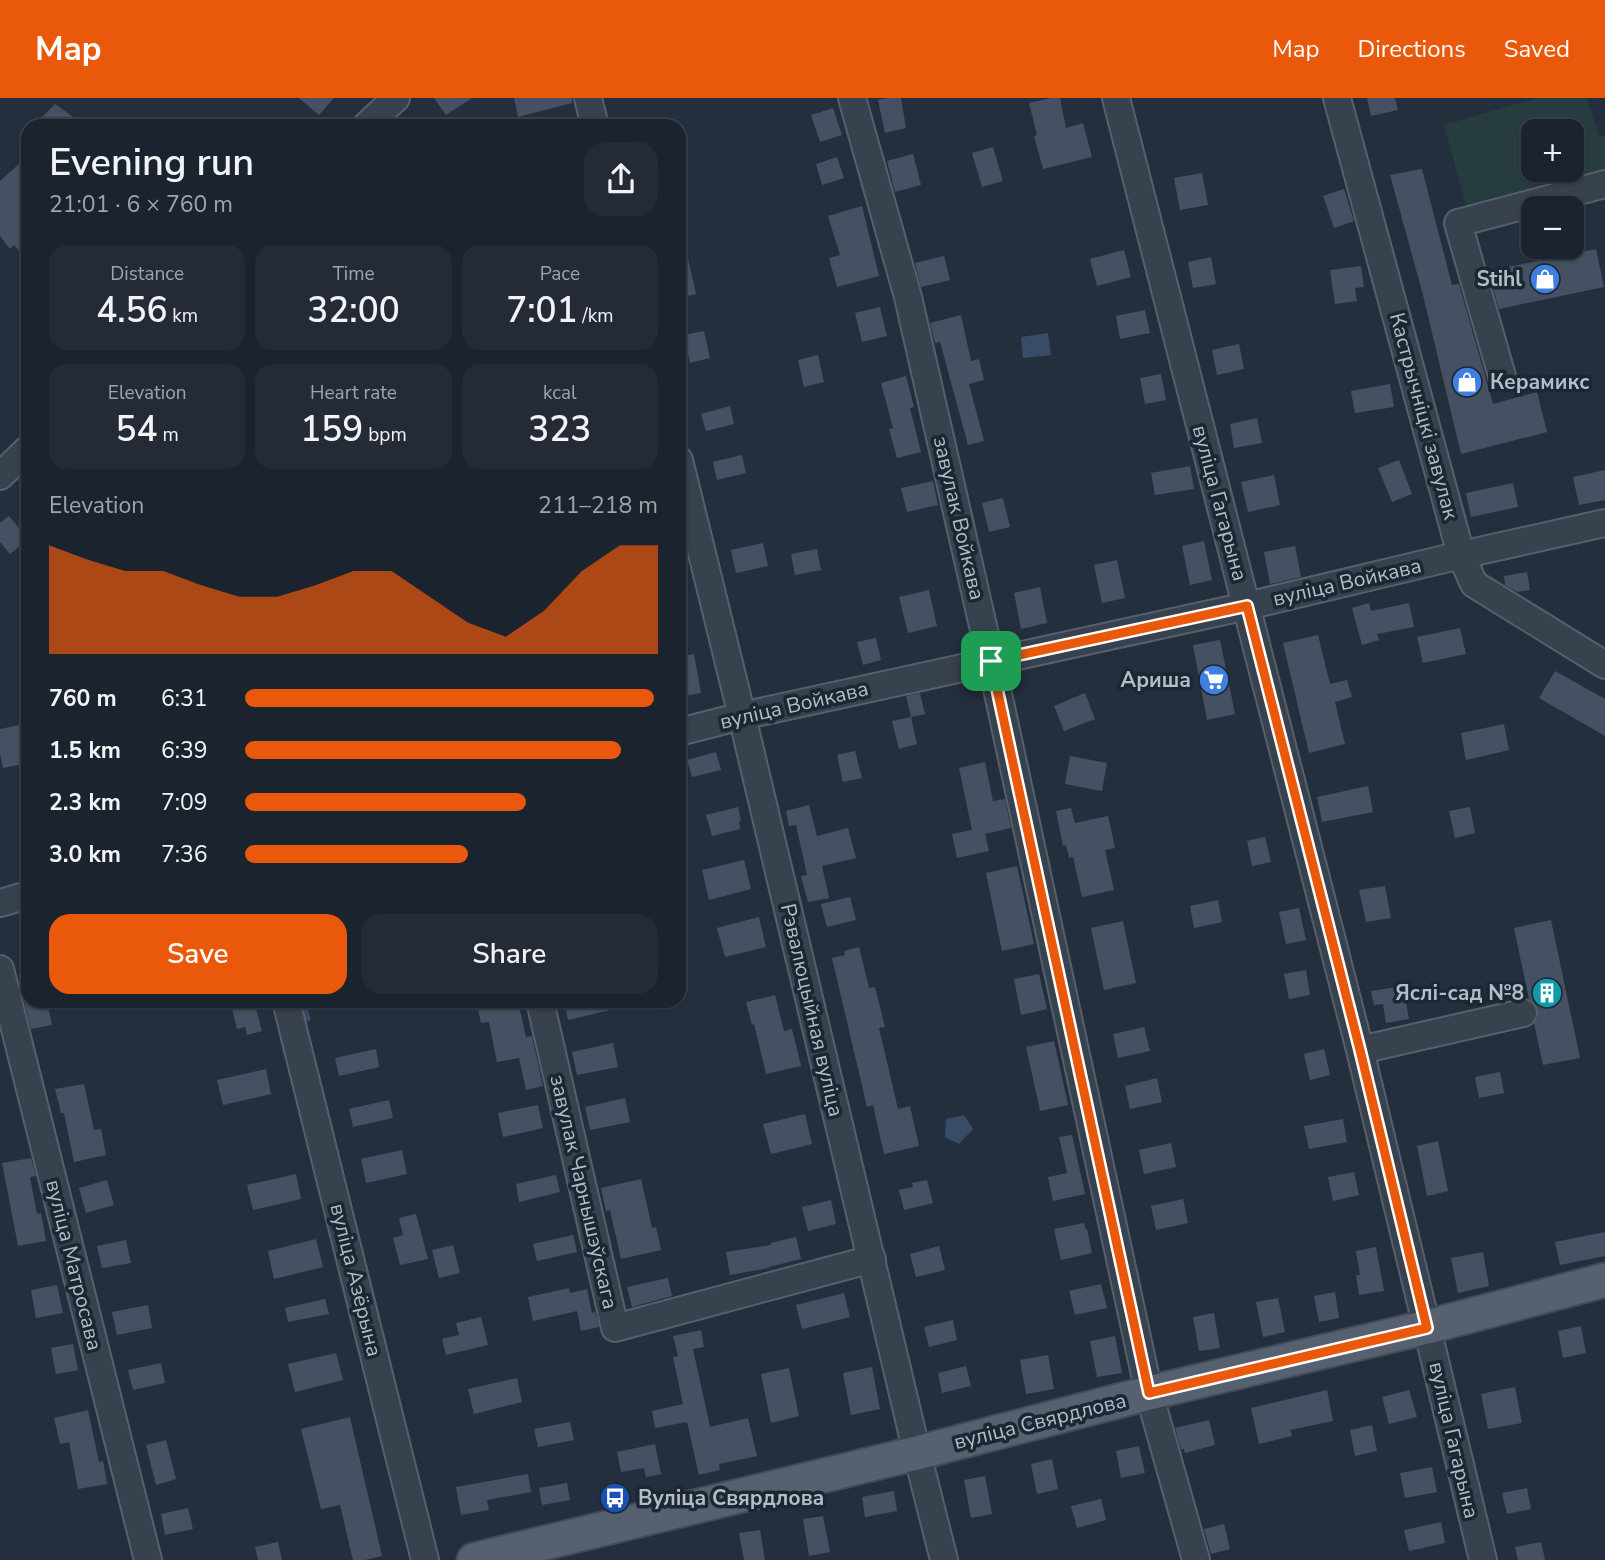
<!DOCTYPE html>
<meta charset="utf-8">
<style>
body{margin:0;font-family:"Nunito Sans",sans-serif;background:#242b36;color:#f1f3f6;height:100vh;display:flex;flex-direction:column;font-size:26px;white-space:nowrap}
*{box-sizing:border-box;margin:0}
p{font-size:23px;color:#a0a4aa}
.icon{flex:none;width:38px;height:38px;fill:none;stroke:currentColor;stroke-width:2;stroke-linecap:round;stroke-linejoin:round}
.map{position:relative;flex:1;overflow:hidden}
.details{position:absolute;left:21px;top:21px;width:665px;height:889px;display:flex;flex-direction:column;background:#1b232e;border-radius:21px;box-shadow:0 2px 5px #0004,0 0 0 2px #39404a}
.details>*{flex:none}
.controls{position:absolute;left:1521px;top:21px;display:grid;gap:14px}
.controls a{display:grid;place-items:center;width:63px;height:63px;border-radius:14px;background:#1b232e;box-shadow:0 2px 5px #0004,0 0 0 2px #39404a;font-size:35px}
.pin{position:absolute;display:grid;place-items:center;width:60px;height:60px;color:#fff;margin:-30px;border-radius:14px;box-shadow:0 4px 10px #0006}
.round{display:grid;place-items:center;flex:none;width:74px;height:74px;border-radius:21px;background:#242b36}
.overview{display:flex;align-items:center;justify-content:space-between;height:119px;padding:0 28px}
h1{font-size:38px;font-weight:600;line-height:52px}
.metrics{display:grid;grid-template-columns:repeat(3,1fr);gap:10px;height:119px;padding:7px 28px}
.metrics div{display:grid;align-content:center;border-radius:18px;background:#242b36;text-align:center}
.metrics b{font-size:35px;font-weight:600}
.metrics small{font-size:19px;font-weight:400}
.metrics p{font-size:19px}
.chart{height:196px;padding:14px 28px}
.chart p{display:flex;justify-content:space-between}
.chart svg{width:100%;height:126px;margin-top:7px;fill:#ea580c;opacity:.7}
.action{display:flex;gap:14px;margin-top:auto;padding:14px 28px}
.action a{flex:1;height:80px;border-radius:21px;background:#ea580c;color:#fff;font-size:28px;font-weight:600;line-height:80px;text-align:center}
.action a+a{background:#242b36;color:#f1f3f6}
ul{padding:0 28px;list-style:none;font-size:23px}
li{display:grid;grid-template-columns:112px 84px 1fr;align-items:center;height:52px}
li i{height:18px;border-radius:9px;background:#ea580c}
header{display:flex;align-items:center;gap:42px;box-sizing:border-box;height:98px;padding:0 35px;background:#ea580c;color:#fff}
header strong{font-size:33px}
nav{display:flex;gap:38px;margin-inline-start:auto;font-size:24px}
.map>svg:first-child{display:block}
.green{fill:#263c3f;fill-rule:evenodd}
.water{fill:#394c67}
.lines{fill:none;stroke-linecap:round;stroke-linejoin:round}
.stream{stroke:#394c67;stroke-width:5}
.building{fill:#455162}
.minor-casing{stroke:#565f6c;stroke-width:30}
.major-casing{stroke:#414a57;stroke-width:37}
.minor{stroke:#38414e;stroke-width:26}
.major{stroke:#56606e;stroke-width:33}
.route-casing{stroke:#fff;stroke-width:14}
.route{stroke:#ea580c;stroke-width:9}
.labels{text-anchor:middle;stroke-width:7;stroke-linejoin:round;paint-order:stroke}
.poi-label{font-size:21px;font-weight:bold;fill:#b4bcc9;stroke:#1d2633;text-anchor:end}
.street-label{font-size:21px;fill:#b4bcc9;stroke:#1d2633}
</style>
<header>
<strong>Map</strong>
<nav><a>Map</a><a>Directions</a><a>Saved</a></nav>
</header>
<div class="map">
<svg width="1605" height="1462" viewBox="0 0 1605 1462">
<rect width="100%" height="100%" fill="#242f3e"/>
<!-- green -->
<path class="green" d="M1536,0h51l12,38 6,-1v36l-137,41 -24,-87zM1533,33h39v39h-39z"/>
<!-- water -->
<g class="water">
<polygon points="1048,235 1051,257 1023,260 1021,239"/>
<polygon points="964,1017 973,1031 959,1046 945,1039 946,1021"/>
</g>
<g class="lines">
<!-- stream -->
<polyline class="stream" points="303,903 308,921"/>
</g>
<!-- building -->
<g class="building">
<polygon points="299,0 334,0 319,17"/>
<polygon points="434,0 472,0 446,17"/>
<polygon points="514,0 572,0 572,5 518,19"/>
<polygon points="887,0 901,0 906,30 885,35 878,2"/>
<polygon points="1051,0 1060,0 1066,30 1083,25 1092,59 1043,71 1034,38 1037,37 1029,5"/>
<polygon points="1367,0 1395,0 1398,12 1371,18"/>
<polygon points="55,6 73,19 64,28 33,28"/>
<polygon points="833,10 842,37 820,44 811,17"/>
<polygon points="993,49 1003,83 982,89 972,55"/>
<polygon points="913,56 921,87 895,94 887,63"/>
<polygon points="28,58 28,147 20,154 14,147 10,151 0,138 0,83"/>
<polygon points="837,59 844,80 822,87 816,66"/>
<polygon points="1422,71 1452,187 1459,186 1493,306 1537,294 1547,334 1461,356 1422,193 1390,77"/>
<polygon points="1202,75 1208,107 1180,112 1174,80"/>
<polygon points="1344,91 1354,123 1334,130 1323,98"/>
<polygon points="862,108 879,178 837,189 829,160 840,157 828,118"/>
<polygon points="685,147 696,196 679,200 679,148"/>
<polygon points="1596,151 1604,189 1499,211 1488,173"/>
<polygon points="1124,152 1131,179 1097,188 1090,161"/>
<polygon points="944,158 950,182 921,189 915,165"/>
<polygon points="1211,159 1216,186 1193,190 1188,164"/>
<polygon points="1361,168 1364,189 1355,190 1357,203 1335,206 1330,172"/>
<polygon points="880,209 887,238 862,244 855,215"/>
<polygon points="1145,212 1150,235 1120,241 1116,218"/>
<polygon points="961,217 971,263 979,261 984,282 969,286 984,343 968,347 940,244 935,245 930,225"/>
<polygon points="704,233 710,260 690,265 684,237"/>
<polygon points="1239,246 1244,271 1217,277 1212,252"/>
<polygon points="818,257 824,284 804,289 798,262"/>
<polygon points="1161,276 1166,302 1145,306 1140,280"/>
<polygon points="906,278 914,309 910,310 921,354 897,360 889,331 893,330 881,285"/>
<polygon points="1390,286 1394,309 1355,315 1351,293"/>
<polygon points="730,308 734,326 706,333 701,316"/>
<polygon points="1257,320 1262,345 1234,350 1230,326"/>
<polygon points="742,357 746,375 717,382 713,364"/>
<polygon points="1399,362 1412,396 1392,404 1378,370"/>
<polygon points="1190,368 1194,391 1155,397 1151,375"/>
<polygon points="1605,372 1605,402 1579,407 1573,379"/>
<polygon points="1274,377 1280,407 1248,414 1241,384"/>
<polygon points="933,383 938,407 907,414 901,390"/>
<polygon points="1513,385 1518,409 1471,419 1466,395"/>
<polygon points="1003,400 1010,429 989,434 982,405"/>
<polygon points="9,418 28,441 10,456 0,444 0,425"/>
<polygon points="1204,443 1212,482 1190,487 1182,448"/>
<polygon points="763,445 768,468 736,475 731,452"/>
<polygon points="1295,448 1301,479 1270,486 1264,454"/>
<polygon points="817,451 821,472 795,477 791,456"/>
<polygon points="1117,462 1125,500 1102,505 1094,467"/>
<polygon points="1527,474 1530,492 1517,494 1505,487 1504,478"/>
<polygon points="1040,489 1047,525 1021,531 1014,495"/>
<polygon points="929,492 937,528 908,535 899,499"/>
<polygon points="1369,505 1371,513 1409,505 1414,529 1377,536 1379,542 1362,547 1352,510"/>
<polygon points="1460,530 1466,556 1423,565 1417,539"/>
<polygon points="1318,537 1330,586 1347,582 1352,599 1335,604 1345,646 1309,655 1283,545"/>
<polygon points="876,540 881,562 863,567 857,544"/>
<polygon points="1220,542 1235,616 1207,622 1193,547"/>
<polygon points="694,556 701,595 679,599 679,559"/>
<polygon points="1555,573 1605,601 1605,638 1539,600"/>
<polygon points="920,595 925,616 911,619 906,598"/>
<polygon points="1085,595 1095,621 1064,633 1054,608"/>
<polygon points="911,619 917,646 899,651 892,623"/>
<polygon points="1504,626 1509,652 1466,662 1461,635"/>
<polygon points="20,627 28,665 3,670 0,656 0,631"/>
<polygon points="855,653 862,680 843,684 837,657"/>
<polygon points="716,654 721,672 692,679 687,662"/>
<polygon points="1070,658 1107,665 1102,693 1065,686"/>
<polygon points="985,664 993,703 1005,701 1011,730 985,736 989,753 957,760 952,736 972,732 959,670"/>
<polygon points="1368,688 1373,714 1322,724 1317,699"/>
<polygon points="809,707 817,738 848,730 856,760 822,768 829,800 808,804 801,778 807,777 796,727 789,728 786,713"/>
<polygon points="738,709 741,723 739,723 740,731 712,738 706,717"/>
<polygon points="1470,709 1475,735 1455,740 1449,713"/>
<polygon points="1071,710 1075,725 1108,718 1115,750 1105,752 1114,792 1082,799 1073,759 1069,760 1066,747 1063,748 1056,713"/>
<polygon points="1265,739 1271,764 1252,768 1247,743"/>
<polygon points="744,762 751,791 709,802 702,772"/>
<polygon points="1017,768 1034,846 1002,853 986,775"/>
<polygon points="1385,788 1391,820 1366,824 1359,792"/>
<polygon points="850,799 856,822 827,829 821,806"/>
<polygon points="1218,802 1222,824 1194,830 1190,808"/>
<polygon points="1299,810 1306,842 1286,846 1279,814"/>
<polygon points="759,819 766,849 725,859 717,830"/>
<polygon points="1551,822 1580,960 1543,967 1534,925 1538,919 1538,912 1535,905 1529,901 1514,830"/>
<polygon points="1123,823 1136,885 1104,892 1091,830"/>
<polygon points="859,849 869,890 875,889 885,929 879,930 898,1011 910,1008 919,1048 884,1056 873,1007 867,1009 832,860 845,857 844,853"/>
<polygon points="1306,872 1310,897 1289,901 1284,876"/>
<polygon points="1039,876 1047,911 1021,917 1014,881"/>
<polygon points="1403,888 1409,921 1386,925 1383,906 1374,907 1371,893"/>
<polygon points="775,897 784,933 792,931 801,968 766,976 754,926 752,927 746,904"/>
<polygon points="24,903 47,903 52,927 31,931"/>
<polygon points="230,903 254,903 262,933 247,937 245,929 237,931"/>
<polygon points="476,903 518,903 526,939 532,938 543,988 526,992 519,960 497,964 489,924 481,925"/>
<polygon points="564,903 624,903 624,909 568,922"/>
<polygon points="1144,929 1150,953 1118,960 1113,936"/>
<polygon points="1054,943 1068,1007 1040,1013 1026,949"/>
<polygon points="613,945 618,969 577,977 572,954"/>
<polygon points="376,951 379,969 339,978 335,960"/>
<polygon points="1324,951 1330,977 1310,982 1304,956"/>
<polygon points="266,971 271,996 223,1007 217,982"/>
<polygon points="1500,974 1504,995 1479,1000 1475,979"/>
<polygon points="1157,980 1162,1004 1130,1011 1125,988"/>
<polygon points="84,986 94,1032 101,1031 106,1057 74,1064 64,1015 61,1015 55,991"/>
<polygon points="625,1000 630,1024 590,1032 585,1009"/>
<polygon points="389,1002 393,1020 353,1029 349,1011"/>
<polygon points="538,1007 543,1030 503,1039 498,1015"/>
<polygon points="805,1016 812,1046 771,1056 763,1026"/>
<polygon points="1343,1021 1347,1044 1309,1051 1304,1028"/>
<polygon points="1072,1037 1085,1096 1053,1103 1048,1079 1067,1075 1059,1039"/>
<polygon points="1438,1043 1448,1093 1427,1098 1417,1048"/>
<polygon points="1171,1045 1176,1069 1144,1076 1139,1052"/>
<polygon points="402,1052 407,1076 366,1085 361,1061"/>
<polygon points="31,1060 36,1078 30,1079 37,1116 41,1115 46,1143 18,1148 2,1065"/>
<polygon points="1354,1074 1359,1097 1333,1103 1328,1079"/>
<polygon points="296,1076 301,1101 253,1112 247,1087"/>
<polygon points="556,1077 560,1094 519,1104 516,1086"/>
<polygon points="641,1081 652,1130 656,1129 661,1152 621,1161 610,1112 606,1113 601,1090"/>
<polygon points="107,1082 114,1107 86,1115 79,1090"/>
<polygon points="927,1082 933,1105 904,1112 899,1092 913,1089 912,1085"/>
<polygon points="1183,1101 1188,1125 1156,1132 1151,1108"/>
<polygon points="831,1102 836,1126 808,1133 802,1109"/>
<polygon points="416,1116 428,1161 400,1167 393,1140 403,1137 399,1120"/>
<polygon points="1084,1125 1086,1132 1087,1131 1092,1155 1061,1162 1054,1131"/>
<polygon points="1605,1134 1605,1158 1560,1167 1555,1144"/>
<polygon points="573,1137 577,1154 537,1163 533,1146"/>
<polygon points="796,1139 801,1161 769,1169 769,1170 730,1177 726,1154 771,1147 771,1145"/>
<polygon points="316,1141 323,1169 274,1181 268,1153"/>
<polygon points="126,1142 131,1165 102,1170 97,1148"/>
<polygon points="453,1147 460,1175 439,1180 432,1152"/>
<polygon points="939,1148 945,1172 916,1179 910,1156"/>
<polygon points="1376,1149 1384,1193 1359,1197 1356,1177 1360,1177 1356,1153"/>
<polygon points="1483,1154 1489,1188 1458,1195 1451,1160"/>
<polygon points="668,1180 672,1198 632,1209 627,1189"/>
<polygon points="1101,1186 1107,1210 1075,1217 1069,1193"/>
<polygon points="57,1187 63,1215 36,1220 31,1192"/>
<polygon points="569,1190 570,1195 587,1191 592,1215 595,1214 599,1229 581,1233 577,1213 533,1223 528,1199"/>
<polygon points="1335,1194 1339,1220 1319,1224 1314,1198"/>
<polygon points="844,1195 850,1219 802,1231 796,1207"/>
<polygon points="1278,1200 1285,1234 1263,1239 1256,1204"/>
<polygon points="325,1201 329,1216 288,1224 285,1210"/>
<polygon points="148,1207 152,1230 117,1237 112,1214"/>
<polygon points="1214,1215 1220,1250 1199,1253 1193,1219"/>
<polygon points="481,1219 488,1247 446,1257 442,1241 459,1237 456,1225"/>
<polygon points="953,1222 957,1242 929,1249 924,1229"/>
<polygon points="1581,1228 1586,1255 1563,1260 1558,1233"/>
<polygon points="701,1232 704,1249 693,1251 710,1329 748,1320 757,1358 719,1366 720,1372 699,1377 687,1324 655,1330 652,1313 683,1306 673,1259 678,1258 673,1238"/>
<polygon points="1115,1238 1122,1275 1097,1279 1090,1243"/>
<polygon points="73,1246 78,1272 56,1276 51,1250"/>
<polygon points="336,1255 343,1282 295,1294 288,1266"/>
<polygon points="1048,1257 1054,1291 1026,1296 1020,1262"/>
<polygon points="161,1265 165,1285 133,1292 128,1272"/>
<polygon points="966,1268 971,1288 942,1295 938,1275"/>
<polygon points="872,1269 880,1311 851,1317 843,1275"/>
<polygon points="789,1270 799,1318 771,1325 761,1276"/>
<polygon points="517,1280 522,1304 474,1316 468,1291"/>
<polygon points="1515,1289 1522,1325 1488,1331 1481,1296"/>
<polygon points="1327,1292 1333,1323 1290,1332 1292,1338 1259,1346 1251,1310"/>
<polygon points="1409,1292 1417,1319 1389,1326 1382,1299"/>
<polygon points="88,1312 99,1364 103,1363 107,1386 78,1391 69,1344 60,1346 54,1320"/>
<polygon points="350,1319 382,1458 365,1462 353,1462 340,1407 321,1411 301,1331"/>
<polygon points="1209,1322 1215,1347 1185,1355 1184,1351 1181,1351 1175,1330"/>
<polygon points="570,1324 574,1342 538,1349 534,1331"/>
<polygon points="1372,1327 1377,1353 1355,1358 1350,1332"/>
<polygon points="166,1342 176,1381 156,1387 146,1347"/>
<polygon points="655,1346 661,1376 646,1379 644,1370 621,1374 617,1354"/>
<polygon points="1139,1348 1145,1375 1121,1380 1116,1353"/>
<polygon points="1052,1361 1058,1391 1037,1396 1031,1366"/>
<polygon points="1432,1369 1437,1394 1405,1400 1400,1375"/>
<polygon points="528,1376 531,1394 487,1402 489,1412 461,1417 456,1389"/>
<polygon points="985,1378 992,1416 971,1420 964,1382"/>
<polygon points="567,1385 570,1402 542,1407 539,1390"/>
<polygon points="1527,1390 1531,1411 1507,1416 1502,1395"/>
<polygon points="894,1393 897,1413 865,1419 862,1399"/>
<polygon points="1101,1401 1106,1422 1077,1430 1071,1408"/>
<polygon points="188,1410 193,1431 165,1437 161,1416"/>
<polygon points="823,1418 830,1454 809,1458 803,1421"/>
<polygon points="1441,1424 1445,1445 1409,1453 1404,1432"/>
<polygon points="1224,1426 1230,1451 1211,1456 1204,1431"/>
<polygon points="760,1432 765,1462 744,1462 739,1435"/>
<polygon points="278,1444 282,1462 258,1462 255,1449"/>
<polygon points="1541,1444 1545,1462 1518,1462 1515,1449"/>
</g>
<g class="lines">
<!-- minor casing -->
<g class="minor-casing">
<g id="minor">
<polyline points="588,0 595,28"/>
<polyline points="852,0 908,199 991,563 1149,1295 1196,1462"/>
<polyline points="1116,0 1360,952 1483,1462"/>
<polyline points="1337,0 1461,457 1474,486 1605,567"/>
<polyline points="366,28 396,0"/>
<polyline points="1502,278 1458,125 1605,86"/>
<polyline points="679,362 742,618 917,1355 944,1462"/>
<polyline points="0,378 28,351"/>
<polyline points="679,634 742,618 1247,508 1461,457 1605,425"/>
<polyline points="0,805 28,797"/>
<polyline points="0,871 148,1462"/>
<polyline points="286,903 425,1462"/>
<polyline points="540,903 615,1230 872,1161"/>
<polyline points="1360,952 1523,915"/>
</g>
</g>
<!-- major casing -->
<g class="major-casing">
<polyline id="major" points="474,1462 917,1355 1149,1295 1427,1229 1605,1182"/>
</g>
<!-- minor -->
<use href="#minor" class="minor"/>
<!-- major -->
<use href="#major" class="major"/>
</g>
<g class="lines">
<!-- route casing -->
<g class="route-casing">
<polygon id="route" points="1247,508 1360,952 1427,1230 1149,1295 991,563"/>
</g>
<!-- route -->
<use href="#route" class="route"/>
</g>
<!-- icons -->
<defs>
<g id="shop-disc" transform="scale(1.575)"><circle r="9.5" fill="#3f7fe0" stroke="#1d2633"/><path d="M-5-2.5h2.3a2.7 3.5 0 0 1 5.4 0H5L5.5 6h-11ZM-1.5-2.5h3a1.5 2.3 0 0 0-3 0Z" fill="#fff"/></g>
<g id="supermarket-disc" transform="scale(1.575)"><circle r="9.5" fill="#3f7fe0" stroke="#1d2633"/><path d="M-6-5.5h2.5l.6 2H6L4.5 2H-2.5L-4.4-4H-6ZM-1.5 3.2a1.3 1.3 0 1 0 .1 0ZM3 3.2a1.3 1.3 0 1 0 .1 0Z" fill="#fff"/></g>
<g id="building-disc" transform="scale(1.575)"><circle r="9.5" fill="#0f9aa8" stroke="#1d2633"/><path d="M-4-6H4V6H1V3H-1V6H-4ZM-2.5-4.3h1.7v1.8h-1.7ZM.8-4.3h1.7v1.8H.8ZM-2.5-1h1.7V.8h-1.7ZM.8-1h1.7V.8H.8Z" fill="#fff"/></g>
<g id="bus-disc" transform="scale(1.575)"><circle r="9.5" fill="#1a4fb4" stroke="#1d2633"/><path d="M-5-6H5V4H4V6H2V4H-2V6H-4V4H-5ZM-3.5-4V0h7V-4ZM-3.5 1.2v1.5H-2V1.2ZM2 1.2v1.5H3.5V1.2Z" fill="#fff"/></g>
</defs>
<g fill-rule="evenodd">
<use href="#shop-disc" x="1545" y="181"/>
<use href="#shop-disc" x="1467" y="284"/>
<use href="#supermarket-disc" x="1214" y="582"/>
<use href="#building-disc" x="1547" y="895"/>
<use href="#bus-disc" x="615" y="1400"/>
</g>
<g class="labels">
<!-- poi labels -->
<g class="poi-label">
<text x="1522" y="188">Stihl</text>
<text x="1490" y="291" text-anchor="start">Керамикс</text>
<text x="1191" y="589">Ариша</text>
<text x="1524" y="902">Яслі-сад №8</text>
<text x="638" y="1407" text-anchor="start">Вуліца Свярдлова</text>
</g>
<!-- street labels -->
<g class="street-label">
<text transform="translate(1424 318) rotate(75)" y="7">Кастрычніцкі завулак</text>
<text transform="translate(1220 405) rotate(75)" y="7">вуліца Гагарына</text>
<text transform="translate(959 420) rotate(77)" y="7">завулак Войкава</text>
<text transform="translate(1347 484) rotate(-13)" y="7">вуліца Войкава</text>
<text transform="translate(794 607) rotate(-13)" y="7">вуліца Войкава</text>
<text transform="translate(812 912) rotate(77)" y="7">Рэвалюцыйная вуліца</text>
<text transform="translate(584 1094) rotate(77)" y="7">завулак Чарнышэўскага</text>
<text transform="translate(74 1167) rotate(76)" y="7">вуліца Матросава</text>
<text transform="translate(356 1182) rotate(76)" y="7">вуліца Азёрына</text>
<text transform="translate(1040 1323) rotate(-14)" y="7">вуліца Свярдлова</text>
<text transform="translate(1454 1342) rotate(77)" y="7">вуліца Гагарына</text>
</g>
</g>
</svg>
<div class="controls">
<a>+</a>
<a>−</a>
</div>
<div class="pin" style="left:991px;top:563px;background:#1e9e55"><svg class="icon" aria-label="arrive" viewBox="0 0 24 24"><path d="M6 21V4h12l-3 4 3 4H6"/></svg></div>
<section class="details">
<div class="overview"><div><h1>Evening run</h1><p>21:01 · 6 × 760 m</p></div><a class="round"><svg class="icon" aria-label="share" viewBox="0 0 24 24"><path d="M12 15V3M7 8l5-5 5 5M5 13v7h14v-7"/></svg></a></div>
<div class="metrics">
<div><p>Distance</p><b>4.56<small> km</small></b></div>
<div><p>Time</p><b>32:00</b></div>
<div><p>Pace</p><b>7:01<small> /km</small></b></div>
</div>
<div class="metrics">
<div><p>Elevation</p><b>54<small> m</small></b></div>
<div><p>Heart rate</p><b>159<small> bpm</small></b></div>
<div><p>kcal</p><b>323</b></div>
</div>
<div class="chart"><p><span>Elevation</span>211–218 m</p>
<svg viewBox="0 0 160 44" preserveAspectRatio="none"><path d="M0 44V6L10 11L20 15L30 15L40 20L50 24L60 24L70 20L80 15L90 15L100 24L110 33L120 38L130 29L140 15L150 6L160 6V44z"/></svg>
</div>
<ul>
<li><b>760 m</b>6:31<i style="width:99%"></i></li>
<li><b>1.5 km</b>6:39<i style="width:91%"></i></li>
<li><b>2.3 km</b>7:09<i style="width:68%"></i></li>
<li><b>3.0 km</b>7:36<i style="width:54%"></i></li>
</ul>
<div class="action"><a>Save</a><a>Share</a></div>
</section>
</div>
